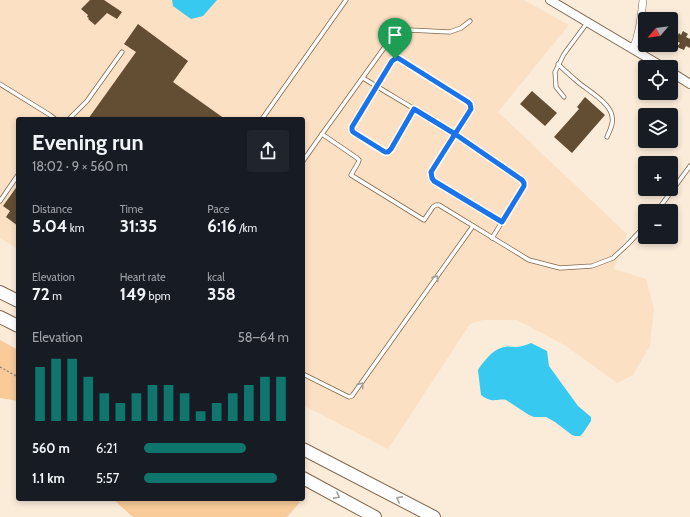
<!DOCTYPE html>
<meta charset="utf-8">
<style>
body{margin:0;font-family:Cabin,sans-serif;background:#20242c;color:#f1f3f6;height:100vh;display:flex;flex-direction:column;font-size:15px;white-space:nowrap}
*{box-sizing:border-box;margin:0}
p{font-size:13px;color:#9ea1a6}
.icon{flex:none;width:22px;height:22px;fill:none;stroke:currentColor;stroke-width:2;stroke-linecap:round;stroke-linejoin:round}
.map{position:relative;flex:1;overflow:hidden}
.drawer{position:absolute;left:16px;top:117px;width:289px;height:384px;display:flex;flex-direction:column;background:#171b24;border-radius:4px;box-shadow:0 2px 6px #0003}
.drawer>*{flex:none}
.needle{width:26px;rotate:241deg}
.fabs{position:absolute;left:638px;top:12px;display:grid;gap:8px}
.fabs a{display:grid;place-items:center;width:40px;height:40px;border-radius:4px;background:#171b24;box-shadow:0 2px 6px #0003;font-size:20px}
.pin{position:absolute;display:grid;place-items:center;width:34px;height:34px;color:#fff;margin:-41px -17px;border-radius:50% 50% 50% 0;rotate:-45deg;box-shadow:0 0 4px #0007}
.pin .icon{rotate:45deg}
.round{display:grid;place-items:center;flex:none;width:42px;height:42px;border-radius:4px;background:#20242c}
.summary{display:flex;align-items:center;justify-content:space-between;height:68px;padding:0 16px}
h1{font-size:22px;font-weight:700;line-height:30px}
.figures{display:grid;grid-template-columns:repeat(3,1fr);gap:6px;height:68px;padding:4px 16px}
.figures div{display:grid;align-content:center}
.figures b{font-size:17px;font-weight:700}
.figures small{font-size:11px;font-weight:400}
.figures p{font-size:11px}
.chart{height:112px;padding:8px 16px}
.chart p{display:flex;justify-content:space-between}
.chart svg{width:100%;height:72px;margin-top:4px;stroke:#0f766e;stroke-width:6}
ul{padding:0 16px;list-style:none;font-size:13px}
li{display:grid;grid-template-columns:64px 48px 1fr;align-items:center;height:30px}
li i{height:10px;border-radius:5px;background:#0f766e}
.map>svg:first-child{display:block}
.built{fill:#fbe0c4}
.green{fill:#f8cb99}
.water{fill:#37c9f0}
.building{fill:#634d33}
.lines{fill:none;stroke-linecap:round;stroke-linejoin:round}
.service-casing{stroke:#80684d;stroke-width:5}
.minor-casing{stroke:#80684d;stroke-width:8}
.tertiary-casing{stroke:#80684d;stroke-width:10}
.motorway-casing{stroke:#80684d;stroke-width:14}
.path{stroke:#95887a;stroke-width:1.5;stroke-dasharray:2 2;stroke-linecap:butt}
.service{stroke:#fff;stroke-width:3.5}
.minor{stroke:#fff;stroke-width:7}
.tertiary{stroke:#fff;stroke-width:8}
.motorway{stroke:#fff;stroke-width:12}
.oneway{stroke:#a29f9b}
.route-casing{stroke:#fff;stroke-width:8}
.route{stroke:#1a73e8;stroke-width:5}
</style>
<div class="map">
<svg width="690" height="517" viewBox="0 0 690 517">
<rect width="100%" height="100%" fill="#fbebd9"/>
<!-- built -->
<polygon class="built" points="0,0 524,0 569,25 498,112 627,234 614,269 646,279 654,309 650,346 633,375 617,383 566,346 517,320 483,320 470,324 388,449 303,405 303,119 18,119 18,249 0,238"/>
<!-- green -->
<g class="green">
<polygon points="0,340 18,350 18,401 0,398"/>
<polygon points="113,499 295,499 300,502 287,517 133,517"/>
</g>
<!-- water -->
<g class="water">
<polygon points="172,0 217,0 203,16 191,19 173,6"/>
<path d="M531,343l16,8 2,15 29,40 13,11v4l-8,12 -3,3h-5l-3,-1 -17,-13 -9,-5h-12l-5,-2 -23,-15c-4,-1 -6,0 -11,0 -5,1 -10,-2 -14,-5l-3,-25c6,-9 16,-22 27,-23 4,-1 7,0 10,0 6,0 11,-2 16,-4z"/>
</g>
<!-- building -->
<g class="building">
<polygon points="90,0 104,0 122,12 117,19 107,13 95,25 88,19 89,18 87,17 88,15 81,9"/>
<polygon points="138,24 188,61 173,82 225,119 88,119 136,52 124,44"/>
<polygon points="683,31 688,34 686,37 690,39 690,48 686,46 684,50 677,47 680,43 675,40 679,33 681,35"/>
<polygon points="532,91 557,113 545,126 520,104"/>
<polygon points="585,97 605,115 572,153 554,137 579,109 577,107"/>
<polygon points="18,185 18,226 6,217 10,211 3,206"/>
</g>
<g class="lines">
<!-- service casing -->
<g class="service-casing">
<g id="service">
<polyline points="470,21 461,28 450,32 409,30 394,38 384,48 322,134 357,158 359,160 358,163 351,175 424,220 433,207 436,205 439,205 529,260 560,268 592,266 613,258 627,245 645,226"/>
<path d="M558,64c7,7 14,13 21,19 10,8 31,20 33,33 2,7 -2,14 -5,21"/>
<path d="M363,78c31,19 62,37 92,56 23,15 45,31 67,46l2,3v3l-22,36 -68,-41 -2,-3 -1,-6 40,-63c0,-3 0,-5 -3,-8l-70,-43 -6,3 -40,66 1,5 32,20h3l3,-3 23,-40"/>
<polyline points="0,84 50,115 55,119"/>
<polyline points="564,97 556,87 555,72 564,54 587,23"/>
<polyline points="69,119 87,101 122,52"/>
<polyline points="262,119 346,0"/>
<polyline points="303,161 322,134"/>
<polyline points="0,201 18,175"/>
<polyline points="657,211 690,166"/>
<polyline points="492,238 502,222"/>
<polyline points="303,374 349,397 352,396 473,226"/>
</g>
</g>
<!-- minor casing -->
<g class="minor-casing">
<path id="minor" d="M633,49c7,-16 8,-32 10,-49"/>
</g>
<!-- tertiary casing -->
<g class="tertiary-casing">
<g id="tertiary">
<polyline points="550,0 663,67"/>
<polyline points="671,72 690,84"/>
</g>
</g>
<!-- motorway casing -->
<g class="motorway-casing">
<g id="motorway">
<polyline points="0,292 18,301"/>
<polyline points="0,317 18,326"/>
<polyline points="303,449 434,517"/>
<polyline points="303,478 375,517"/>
</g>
</g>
<!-- path -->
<polyline class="path" points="0,367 18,377"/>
<!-- service -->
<use href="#service" class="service"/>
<!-- minor -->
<use href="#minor" class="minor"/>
<!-- tertiary -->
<use href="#tertiary" class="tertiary"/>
<!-- motorway -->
<use href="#motorway" class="motorway"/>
</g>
<!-- one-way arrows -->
<defs><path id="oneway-chevron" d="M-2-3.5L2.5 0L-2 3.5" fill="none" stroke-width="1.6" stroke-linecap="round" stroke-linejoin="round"/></defs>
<g class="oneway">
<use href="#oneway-chevron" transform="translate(436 278) rotate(-55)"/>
<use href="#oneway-chevron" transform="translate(361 385) rotate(-55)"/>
<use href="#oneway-chevron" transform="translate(337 496) rotate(29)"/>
<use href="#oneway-chevron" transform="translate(399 499) rotate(-153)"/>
</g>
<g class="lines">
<!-- route casing -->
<g class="route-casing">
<polyline id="route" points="395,59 392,61 352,127 352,130 353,132 385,152 388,152 391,149 414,109 455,134 431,172 432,178 434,181 502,222 524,186 524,183 522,180 455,134 471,109 470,104 468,102 398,58 395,59"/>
</g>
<!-- route -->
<use href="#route" class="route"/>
</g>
</svg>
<div class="fabs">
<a><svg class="needle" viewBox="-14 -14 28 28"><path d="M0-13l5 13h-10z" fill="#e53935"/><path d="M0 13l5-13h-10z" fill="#9ea1a6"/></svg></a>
<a><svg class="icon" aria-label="locate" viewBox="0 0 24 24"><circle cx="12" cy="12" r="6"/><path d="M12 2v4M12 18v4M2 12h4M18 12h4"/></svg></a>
<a><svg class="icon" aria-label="layers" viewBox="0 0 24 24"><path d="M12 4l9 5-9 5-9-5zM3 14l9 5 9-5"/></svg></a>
<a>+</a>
<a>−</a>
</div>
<div class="pin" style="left:395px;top:59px;background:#1e9e55"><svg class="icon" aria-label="arrive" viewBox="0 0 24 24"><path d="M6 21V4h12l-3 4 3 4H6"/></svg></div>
<section class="drawer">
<div class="summary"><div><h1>Evening run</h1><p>18:02 · 9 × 560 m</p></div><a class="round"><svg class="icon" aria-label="share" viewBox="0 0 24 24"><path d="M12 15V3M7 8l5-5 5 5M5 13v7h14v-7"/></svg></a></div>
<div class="figures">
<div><p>Distance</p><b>5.04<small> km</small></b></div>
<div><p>Time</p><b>31:35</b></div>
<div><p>Pace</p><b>6:16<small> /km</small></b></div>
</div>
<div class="figures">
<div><p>Elevation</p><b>72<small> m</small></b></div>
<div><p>Heart rate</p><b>149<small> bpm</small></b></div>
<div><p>kcal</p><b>358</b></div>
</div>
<div class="chart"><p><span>Elevation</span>58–64 m</p>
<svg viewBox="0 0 160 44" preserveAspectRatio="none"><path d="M5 44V11M15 44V6M25 44V6M35 44V17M45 44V27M55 44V33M65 44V27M75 44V22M85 44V22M95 44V27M105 44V38M115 44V33M125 44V27M135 44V22M145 44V17M155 44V17"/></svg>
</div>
<ul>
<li><b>560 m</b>6:21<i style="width:70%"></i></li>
<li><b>1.1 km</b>5:57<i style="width:92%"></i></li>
</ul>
</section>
</div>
